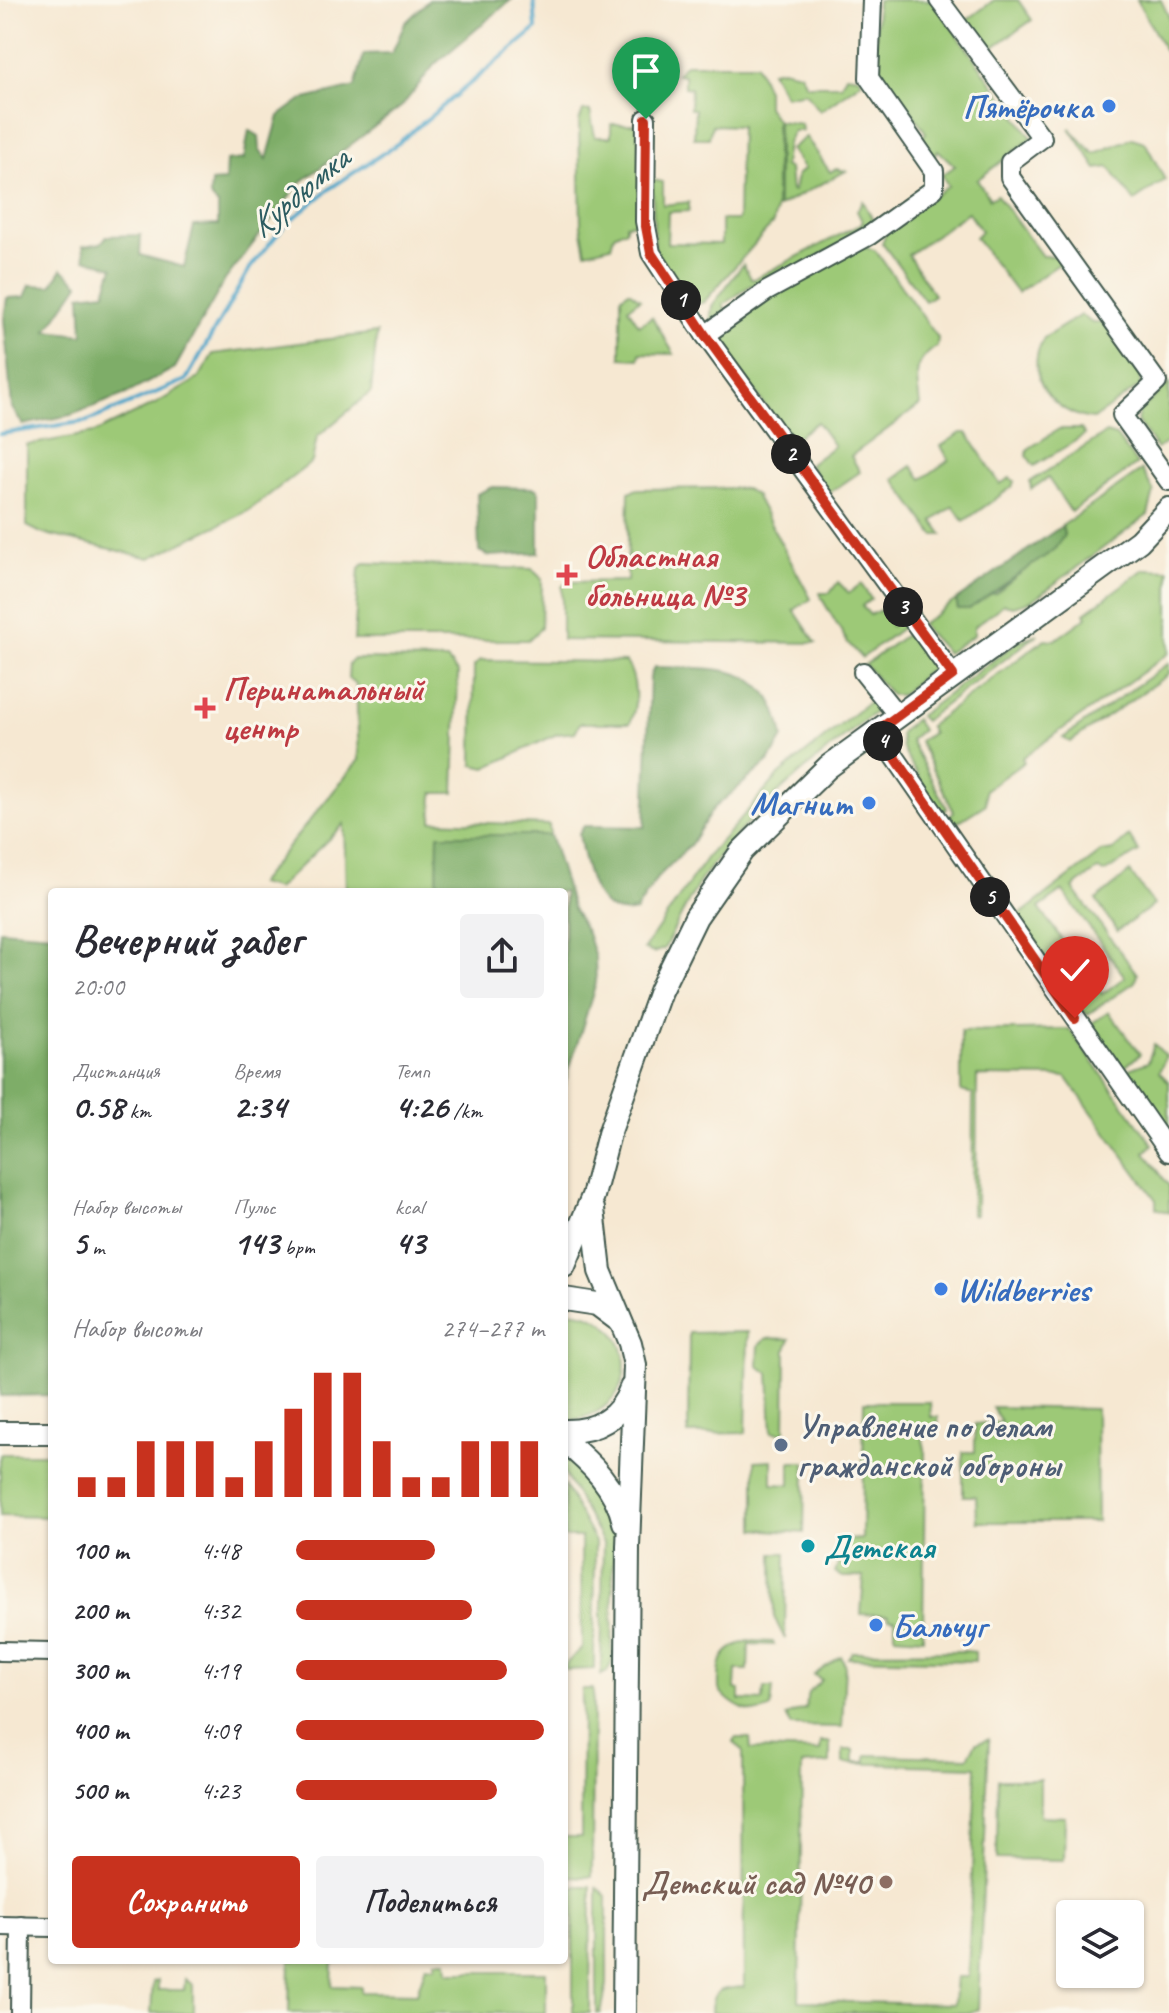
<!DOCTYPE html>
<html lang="ru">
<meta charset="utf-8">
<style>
body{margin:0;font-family:Caveat,sans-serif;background:#f2f2f3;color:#2b2b33;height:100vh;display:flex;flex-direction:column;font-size:30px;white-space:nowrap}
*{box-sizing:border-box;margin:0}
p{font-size:26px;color:#7c7c81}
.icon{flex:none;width:44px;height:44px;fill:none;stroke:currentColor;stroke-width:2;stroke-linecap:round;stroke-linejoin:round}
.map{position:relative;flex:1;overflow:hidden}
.side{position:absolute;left:48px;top:888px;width:520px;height:1076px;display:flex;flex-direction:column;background:#fff;border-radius:8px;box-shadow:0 2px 6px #0004}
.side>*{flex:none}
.fabs{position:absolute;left:1056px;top:1900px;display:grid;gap:16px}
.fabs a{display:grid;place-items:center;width:88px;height:88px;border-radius:8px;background:#fff;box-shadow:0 2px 6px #0004;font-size:40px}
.pin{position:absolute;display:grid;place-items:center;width:68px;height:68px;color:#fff;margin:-82px -34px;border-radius:50% 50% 50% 0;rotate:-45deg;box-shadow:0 0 8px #0007}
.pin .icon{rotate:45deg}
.km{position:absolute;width:40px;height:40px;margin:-20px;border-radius:50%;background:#222;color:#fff;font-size:22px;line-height:40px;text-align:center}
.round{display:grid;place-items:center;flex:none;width:84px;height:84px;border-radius:8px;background:#f2f2f3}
.overview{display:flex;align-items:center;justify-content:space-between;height:136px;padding:0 24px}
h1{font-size:44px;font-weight:700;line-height:60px}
.figures{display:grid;grid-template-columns:repeat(3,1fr);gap:12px;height:136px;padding:8px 24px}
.figures div{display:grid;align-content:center}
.figures b{font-size:34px;font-weight:700}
.figures small{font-size:22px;font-weight:400}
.figures p{font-size:22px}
.chart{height:224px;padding:16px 24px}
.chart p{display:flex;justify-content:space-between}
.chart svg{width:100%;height:144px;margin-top:8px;stroke:#c8321e;stroke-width:6}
.action{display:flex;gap:16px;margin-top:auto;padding:16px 24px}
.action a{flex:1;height:92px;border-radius:8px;background:#c8321e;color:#fff;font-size:32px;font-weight:700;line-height:92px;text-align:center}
.action a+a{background:#f2f2f3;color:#2b2b33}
ul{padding:0 24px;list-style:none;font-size:26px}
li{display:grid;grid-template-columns:128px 96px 1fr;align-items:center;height:60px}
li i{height:20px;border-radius:10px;background:#c8321e}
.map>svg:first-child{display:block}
.green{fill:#9dc977;stroke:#5e8356;stroke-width:2;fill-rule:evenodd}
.forest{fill:#7ead68;stroke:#4e754e;stroke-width:2}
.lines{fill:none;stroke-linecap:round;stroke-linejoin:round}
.stream{stroke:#4ca5c9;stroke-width:4}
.minor-casing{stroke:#3f574c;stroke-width:22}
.major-casing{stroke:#3f574c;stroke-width:26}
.minor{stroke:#fff;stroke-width:18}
.major{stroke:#fff;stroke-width:22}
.route-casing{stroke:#fff;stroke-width:16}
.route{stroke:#c8321e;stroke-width:10}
.shop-dot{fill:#3f7fe0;stroke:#fbf7ec;stroke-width:3}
.health-dot{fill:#e0444e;stroke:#fbf7ec;stroke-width:3}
.service-dot{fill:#5c6f8a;stroke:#fbf7ec;stroke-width:3}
.culture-dot{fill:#0f9aa8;stroke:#fbf7ec;stroke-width:3}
.education-dot{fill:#8d6e63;stroke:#fbf7ec;stroke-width:3}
.labels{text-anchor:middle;stroke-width:6;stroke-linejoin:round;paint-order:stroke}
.shop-label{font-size:34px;font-weight:bold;fill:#366cbe;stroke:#fbf7ec;text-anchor:end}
.health-label{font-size:34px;font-weight:bold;fill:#be3a42;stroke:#fbf7ec;text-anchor:start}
.service-label{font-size:34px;font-weight:bold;fill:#4e5e75;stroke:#fbf7ec;text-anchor:start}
.culture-label{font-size:34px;font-weight:bold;fill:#0d838f;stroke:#fbf7ec;text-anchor:start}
.education-label{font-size:34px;font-weight:bold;fill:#785e54;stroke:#fbf7ec;text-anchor:end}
.water-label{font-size:36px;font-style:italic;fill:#2c5c61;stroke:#fbf7ec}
</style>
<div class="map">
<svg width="1169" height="2013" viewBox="0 0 1169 2013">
<rect width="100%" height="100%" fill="#fbf7ec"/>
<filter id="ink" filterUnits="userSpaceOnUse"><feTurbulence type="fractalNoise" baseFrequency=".0125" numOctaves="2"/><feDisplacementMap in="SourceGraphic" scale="16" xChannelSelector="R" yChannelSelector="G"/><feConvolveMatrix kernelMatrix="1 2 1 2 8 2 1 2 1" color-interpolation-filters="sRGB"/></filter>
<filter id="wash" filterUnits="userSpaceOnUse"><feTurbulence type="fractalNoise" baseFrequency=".006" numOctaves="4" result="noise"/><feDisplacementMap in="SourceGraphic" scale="32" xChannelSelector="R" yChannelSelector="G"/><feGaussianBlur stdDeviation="1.8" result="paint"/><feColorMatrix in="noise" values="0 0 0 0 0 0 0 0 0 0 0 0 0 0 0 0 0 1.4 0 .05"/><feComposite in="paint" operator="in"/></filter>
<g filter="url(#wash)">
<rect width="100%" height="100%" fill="#f6e8d2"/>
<!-- green -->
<g class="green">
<polygon points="877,0 932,0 1032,138 977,180 990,199 997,195 1042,256 1058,256 1090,305 1059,264 1017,293 975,237 981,231 968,212 908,255 934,295 925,301 882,243 888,228 948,186 942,175 955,166 938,150 932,161 921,138 926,133 898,92 889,99 875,78"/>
<polygon points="994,0 1018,0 1032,20 985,53 966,21"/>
<polygon points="1137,0 1161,0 1169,17 1169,58"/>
<polygon points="685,64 756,64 767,90 767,106 776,120 776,210 773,223 704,302 691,306 655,255 652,180 663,182 663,205 689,202 689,211 668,212 667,243 721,244 721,220 738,220 740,126 712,125 709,138 694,138 695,109 690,109 691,88 684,87 684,75 677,74"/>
<polygon points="782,69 800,73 806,85 841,85 846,75 860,77 861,82 820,111 805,92 785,96 771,71"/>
<polygon points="583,111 590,111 595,137 611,137 611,124 639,124 639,223 626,224 626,229 614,235 611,246 586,252 581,226 579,122"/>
<polygon points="778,121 801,124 802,131 793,131 787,143 784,166 789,169 791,191 794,191 797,175 804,169 790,149 806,137 830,172 836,169 846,171 778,207"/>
<polygon points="1070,128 1094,154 1132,138 1145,142 1165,180 1134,201 1109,167 1097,169"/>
<polygon points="863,201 875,224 762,288 751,285 723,305 726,310 710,323 712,306 743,264 752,280 863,223 857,211"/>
<path d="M861,246l14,4 63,88 -1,8c-27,19 -20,31 -17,59l-69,51 9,16 -31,21 -20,-28 25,-19 -17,-24 -26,19 -73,-100 1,-6 60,-46z"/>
<polygon points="629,291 640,299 628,308 639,325 652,317 674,354 640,353 639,359 621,358 621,297"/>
<path d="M1081,315l11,8h16l34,49 -2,14 -47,33c-39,-4 -72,-44 -49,-81z"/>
<polygon points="377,333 371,392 317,437 312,462 248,511 150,558 41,533 27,526 27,445 94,433 157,403 199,378 213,354"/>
<polygon points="1169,383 1169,441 1157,449 1137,421 1139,412"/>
<polygon points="1059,429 1081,429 1085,435 1034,466 1027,456 1028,449"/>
<polygon points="961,433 967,433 1000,484 1010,478 1014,481 1012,487 964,521 953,506 933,521 943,535 934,535 894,479 912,466 922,479 949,460 941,446"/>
<polygon points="1106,433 1116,436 1137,464 1071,512 1048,478 1031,489 1030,482"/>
<polygon points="1142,470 1154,492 1148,515 1031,601 1013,606 1004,604 974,627 974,635 947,653 921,625 956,600 958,609 969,609 986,595 996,593 1064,535 1062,526"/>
<polygon points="744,488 755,495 811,599 794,610 816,643 562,640 562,587 567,582 627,581 629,492 638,489"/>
<polygon points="365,563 532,569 542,579 541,628 528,640 354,640 359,568"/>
<polygon points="1144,569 1169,570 1169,653 1022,758 1024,762 985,790 986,804 953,825 949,817 954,812 919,741 932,733 929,726 1045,639 1055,640 1087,617 1085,613"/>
<polygon points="838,582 849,593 861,584 871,599 862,606 870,615 880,610 891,626 902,617 907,624 862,658 848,643 822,599 820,593 830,593"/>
<polygon points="912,630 934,660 934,666 901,695 891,695 865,665"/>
<polygon points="1038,634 924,721 919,716 1020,640"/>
<polygon points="354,659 447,660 458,673 454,793 433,793 432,821 549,825 550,835 438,835 437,892 346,892 344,824 277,889 258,884 359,760 356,684 348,678 349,664"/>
<path d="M481,660l145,2c11,16 12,43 4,61h-50l-5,9 -18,2 -71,34 -13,-3 1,-99z"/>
<polygon points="1169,663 1169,674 1070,742 1063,738"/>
<path d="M876,696l2,8 -4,9c-61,49 -122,96 -169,161 -16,23 -28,50 -41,75l-11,4 -9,-4 63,-92 72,-82z"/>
<polygon points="915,719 922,730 910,740 947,808 940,815 902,748 900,733"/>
<path d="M1129,836l10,16 -34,20 -8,-2 -24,18 64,86 -2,8 -47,32 -6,-3 -65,-94 85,-65 11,-2zM1063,891l62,86 -23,17 -63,-86z"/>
<polygon points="1130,872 1154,905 1117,931 1096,900"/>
<polygon points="1109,1012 1140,1054 1118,1073 1089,1031 1092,1023"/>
<polygon points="1069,1029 1153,1145 1145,1152 1169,1186 1169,1213 1156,1208 1156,1200 1066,1077 977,1076 976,1215 972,1215 973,1094 961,1091 961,1031"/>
<polygon points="1154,1044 1166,1056 1159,1072 1169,1082 1169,1129 1128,1078 1129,1069 1148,1062"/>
<path d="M564,1311c77,0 85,103 0,110z"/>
<polygon points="748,1332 746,1433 688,1434 689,1333"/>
<polygon points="790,1339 786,1349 785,1433 772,1432 769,1373 758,1366 759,1345 767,1338"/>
<polygon points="864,1402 930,1402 931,1417 938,1417 938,1430 921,1431 925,1449 923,1638 895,1636 895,1619 888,1618 888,1615 861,1614 864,1577 843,1577 835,1572 848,1540 862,1539"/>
<polygon points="992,1407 1096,1409 1097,1522 977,1522 976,1496 963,1496 963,1452 975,1452 975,1424 1001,1422"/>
<polygon points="0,1454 52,1454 52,1517 0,1516"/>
<polygon points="564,1456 599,1486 614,1516 612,1662 607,1672 601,1675 603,1543 564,1473"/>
<polygon points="772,1460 772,1484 790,1485 790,1462 805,1462 804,1533 755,1529 755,1461"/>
<polygon points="564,1485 595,1542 594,1669 565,1670 566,1664 582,1648 581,1537 564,1537"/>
<polygon points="773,1553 786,1553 785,1639 774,1617"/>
<path d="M749,1641l24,1 1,3 -25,-1 -1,26h-12l-1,19 5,1v10l23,1 1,-13h9l-2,20c-18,11 -40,-3 -52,-18 -1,-27 1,-41 30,-49z"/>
<polygon points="966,1651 975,1652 975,1661 848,1658 852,1652"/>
<polygon points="841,1656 845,1665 842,1727 792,1726 786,1716 806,1708 808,1693 822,1680 814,1675"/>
<polygon points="582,1689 593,1689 592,1877 564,1876 564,1837 581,1837"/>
<path d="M736,1738h14l1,11 69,2 1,-9h9v21l-28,2 -3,236 155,3 2,-27h12l8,-210 -133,-4v-13h11v12h12v-7l102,2 8,-14 13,-4 -11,270 -10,4h-257c0,-26 12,-24 33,-26l-1,-237 -10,-8z"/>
<polygon points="998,1779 1040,1779 1040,1816 1065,1817 1064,1860 997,1859"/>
<polygon points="577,1886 591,1886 590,2013 573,2013 573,1888"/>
<polygon points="597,1887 607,1896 607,1984 601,2013 597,2013"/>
<polygon points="290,1960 347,1960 333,1963 332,1986 361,1987 361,1992 417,1993 426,1965 436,1966 436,1960 447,1960 448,1972 546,1972 546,2013 289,2013"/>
<polygon points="185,1979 193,1985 193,2013 151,2013 153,1982 158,1980 158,1990 184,1990"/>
</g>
<!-- forest -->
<g class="forest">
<polygon points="429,0 511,0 435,64 402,106 300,183 225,280 175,368 126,394 71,415 23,425 12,408 4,319 7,298 25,297 30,285 51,286 62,269 79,284 47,331 83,335 81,295 105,292 113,267 85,259 83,246 101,243 107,236 141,235 140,255 184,267 194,226 218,225 218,205 210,197 211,182 225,181 226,161 244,159 249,130 259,136 260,150 267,159 279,116 301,100 355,87 364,54 392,53 405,23"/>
<polygon points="492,487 535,488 539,492 539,553 489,556 479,551 477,494"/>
<polygon points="1062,526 1064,535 1054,550 969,609 958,609 956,600"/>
<path d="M654,667c64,2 117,-7 129,71l-14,23 -56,48 -22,35 -34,34 -21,33c-44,11 -51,-46 -57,-77l5,-8 61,1 5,-150z"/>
<polygon points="438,835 550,835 572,907 587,933 595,958 596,983 564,1086 564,892 437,892"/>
<polygon points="0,930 52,934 52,1395 0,1396"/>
</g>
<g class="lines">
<!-- stream -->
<polyline class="stream" points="0,434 88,421 186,380 250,268 285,225 332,187 397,144 536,29 534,0"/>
</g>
</g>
<g filter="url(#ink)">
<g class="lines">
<!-- minor casing -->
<g class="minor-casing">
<g id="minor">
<polyline points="939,0 1042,138 1010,162 1010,177 1157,382 1122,415 1169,481"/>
<polyline points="646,119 645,221 651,253 705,335 953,675"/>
<polyline points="705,335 767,291 870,235 934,189 934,171 869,78 872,0"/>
<polyline points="863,672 898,716"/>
<polyline points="877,731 1169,1152"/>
<polyline points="0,1651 52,1652"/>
<polyline points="0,1926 52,1927"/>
<polyline points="20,2013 21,1926"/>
</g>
</g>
<!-- major casing -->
<g class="major-casing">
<g id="major">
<polyline points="593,1209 600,1271 630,1343 635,1365 628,1547 624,2013"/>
<polyline points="564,1266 593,1196 609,1134 660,991 696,917 742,851 828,767 1139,541 1169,509"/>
<polyline points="564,1299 597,1304 617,1319"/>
<path d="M564,1431c31,1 57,-13 67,-43"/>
<polyline points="0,1433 52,1433"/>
<path d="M564,1441c27,22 52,46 60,81"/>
</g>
</g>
<!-- minor -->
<use href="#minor" class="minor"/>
<!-- major -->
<use href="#major" class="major"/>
</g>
</g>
<g class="lines" filter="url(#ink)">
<!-- route casing -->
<g class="route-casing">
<polyline id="route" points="646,119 645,221 651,253 705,335 953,675 877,731 1075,1018"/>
</g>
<!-- route -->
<use href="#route" class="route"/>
</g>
<!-- markers -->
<g class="shop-dot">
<circle cx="1109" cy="106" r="8"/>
<circle cx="869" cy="803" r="8"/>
<circle cx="941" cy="1289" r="8"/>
<circle cx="876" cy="1625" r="8"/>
</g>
<g class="health-dot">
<path d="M563 563h8v8h8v8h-8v8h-8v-8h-8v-8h8z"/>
<path d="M201 696h8v8h8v8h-8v8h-8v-8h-8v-8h8z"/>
</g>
<circle class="service-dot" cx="781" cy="1445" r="8"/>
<circle class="culture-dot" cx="808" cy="1546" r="8"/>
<circle class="education-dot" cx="886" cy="1882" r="8"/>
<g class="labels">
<!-- shop labels -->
<g class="shop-label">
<text x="1093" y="118">Пятёрочка</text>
<text x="853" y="815">Магнит</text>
<text x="957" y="1301" text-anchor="start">Wildberries</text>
<text x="892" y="1637" text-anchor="start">Бальчуг</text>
</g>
<!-- health labels -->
<g class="health-label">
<text x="585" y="567">Областная<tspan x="585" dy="39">больница №3</tspan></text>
<text x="223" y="700">Перинатальный<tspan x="223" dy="39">центр</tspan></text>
</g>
<!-- service labels -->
<g class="service-label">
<text x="797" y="1437">Управление по делам<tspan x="797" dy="39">гражданской обороны</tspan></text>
</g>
<!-- culture labels -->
<g class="culture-label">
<text x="824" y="1558">Детская</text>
</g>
<!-- education labels -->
<g class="education-label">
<text x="870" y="1894">Детский сад №40</text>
</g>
<!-- water labels -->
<g class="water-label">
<text transform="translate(298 191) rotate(-40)" y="13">Курдюмка</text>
</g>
</g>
</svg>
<div class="fabs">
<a><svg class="icon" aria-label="layers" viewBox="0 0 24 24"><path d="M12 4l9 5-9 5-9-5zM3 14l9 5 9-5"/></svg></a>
</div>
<div class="pin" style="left:646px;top:119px;background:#1e9e55"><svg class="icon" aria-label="arrive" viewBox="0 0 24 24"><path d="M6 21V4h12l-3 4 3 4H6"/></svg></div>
<div class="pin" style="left:1075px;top:1018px;background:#d93025"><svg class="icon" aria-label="check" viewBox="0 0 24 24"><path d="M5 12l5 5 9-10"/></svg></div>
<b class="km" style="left:681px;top:300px">1</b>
<b class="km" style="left:791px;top:454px">2</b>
<b class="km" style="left:903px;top:607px">3</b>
<b class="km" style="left:883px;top:741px">4</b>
<b class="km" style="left:990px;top:897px">5</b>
<section class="side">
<div class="overview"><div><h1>Вечерний забег</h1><p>20:00</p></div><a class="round"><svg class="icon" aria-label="share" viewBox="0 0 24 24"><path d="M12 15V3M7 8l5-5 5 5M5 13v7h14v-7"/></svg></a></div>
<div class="figures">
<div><p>Дистанция</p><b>0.58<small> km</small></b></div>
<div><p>Время</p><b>2:34</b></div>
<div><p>Темп</p><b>4:26<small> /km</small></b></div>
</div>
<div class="figures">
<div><p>Набор высоты</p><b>5<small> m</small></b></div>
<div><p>Пульс</p><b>143<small> bpm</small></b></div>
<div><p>kcal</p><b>43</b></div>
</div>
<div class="chart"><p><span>Набор высоты</span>274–277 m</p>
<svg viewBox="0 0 160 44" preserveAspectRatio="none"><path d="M5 44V38M15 44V38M25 44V27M35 44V27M45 44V27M55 44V38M65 44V27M75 44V17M85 44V6M95 44V6M105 44V27M115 44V38M125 44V38M135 44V27M145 44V27M155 44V27"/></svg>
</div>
<ul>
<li><b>100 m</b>4:48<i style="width:56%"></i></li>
<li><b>200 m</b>4:32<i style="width:71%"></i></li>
<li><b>300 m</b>4:19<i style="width:85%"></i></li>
<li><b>400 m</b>4:09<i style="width:100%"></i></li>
<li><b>500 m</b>4:23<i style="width:81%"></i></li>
</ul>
<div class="action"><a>Сохранить</a><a>Поделиться</a></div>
</section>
</div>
